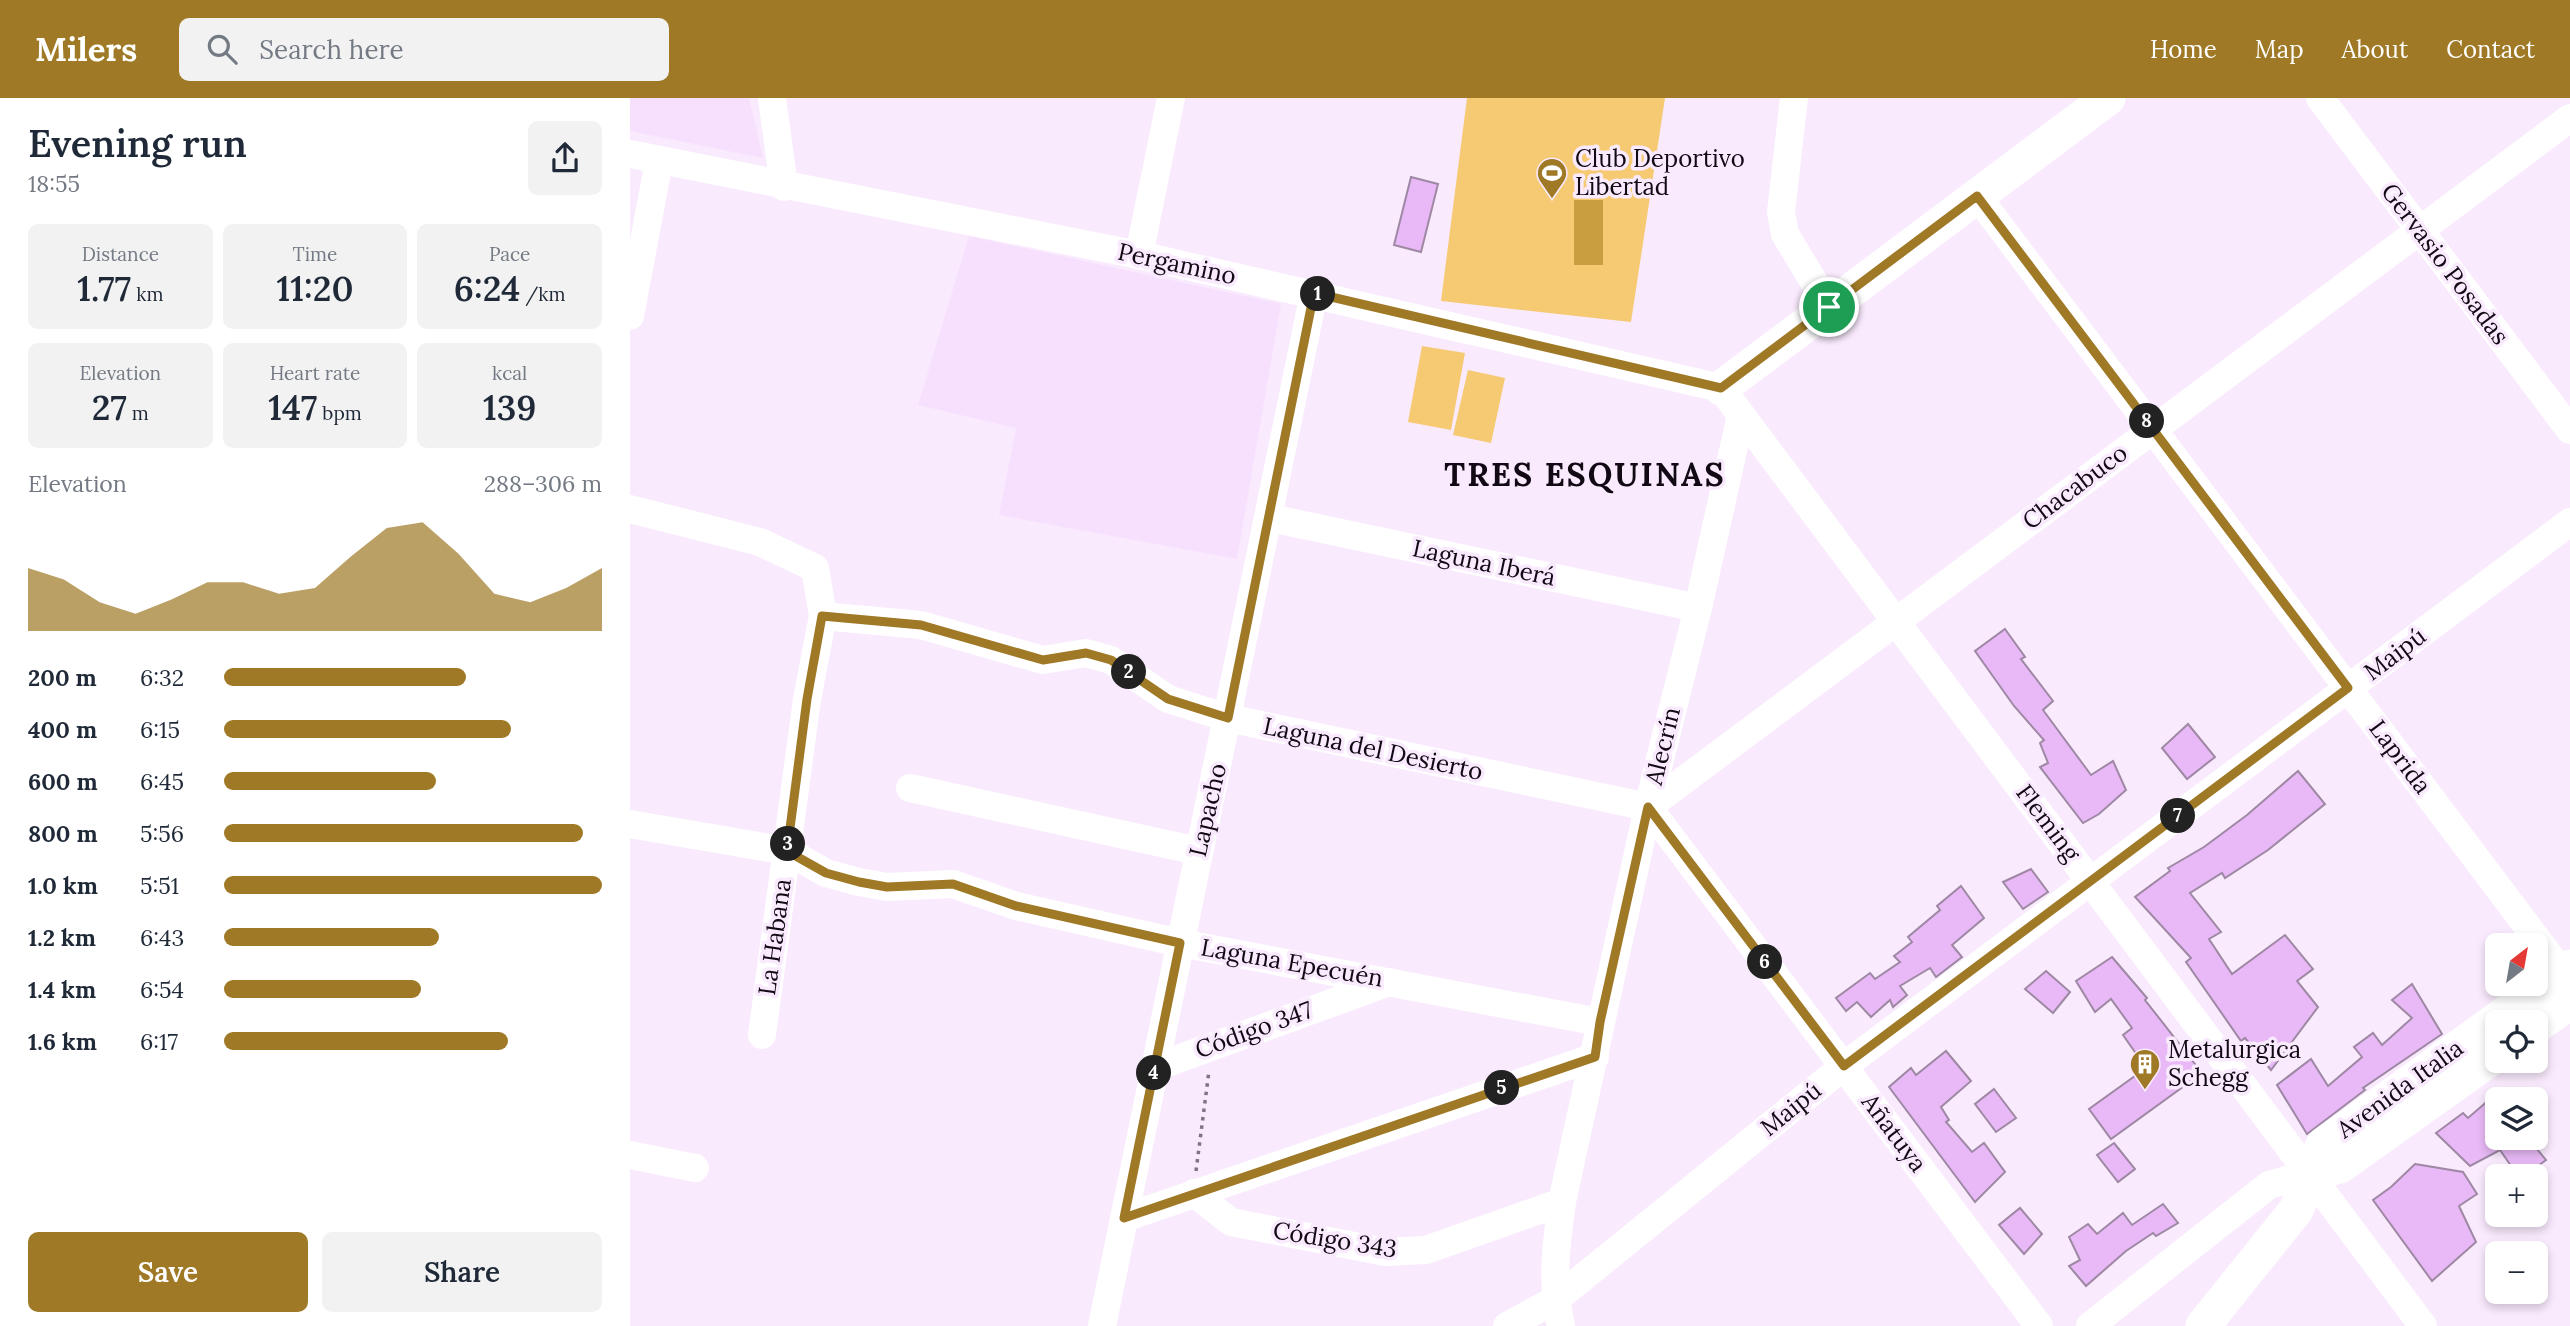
<!DOCTYPE html>
<meta charset="utf-8">
<style>
body{margin:0;font-family:Lora,serif;background:#f2f2f3;color:#1f2937;height:100vh;display:flex;flex-direction:column;font-size:26px;white-space:nowrap}
*{box-sizing:border-box;margin:0}
p{font-size:23px;color:#747a83}
.icon{flex:none;width:38px;height:38px;fill:none;stroke:currentColor;stroke-width:2;stroke-linecap:round;stroke-linejoin:round}
.map{position:relative;flex:1;overflow:hidden}
.sheet{display:flex;flex-direction:column;background:#fff;width:630px}
.sheet>*{flex:none}
.needle{width:46px;rotate:31deg}
.controls{position:absolute;left:1855px;top:835px;display:grid;gap:14px}
.controls a{display:grid;place-items:center;width:63px;height:63px;border-radius:10px;background:#fff;box-shadow:0 4px 10px #0003;font-size:35px}
.pin{position:absolute;display:grid;place-items:center;width:60px;height:60px;color:#fff;margin:-30px;border:4px solid #fff;border-radius:50%;box-shadow:0 2px 7px #0007}
.km{position:absolute;width:35px;height:35px;margin:-18px;border-radius:50%;background:#222;color:#fff;font-size:19px;line-height:35px;text-align:center}
.round{display:grid;place-items:center;flex:none;width:74px;height:74px;border-radius:10px;background:#f2f2f3}
.head{display:flex;align-items:center;justify-content:space-between;height:119px;padding:0 28px}
h1{font-size:38px;font-weight:600;line-height:52px}
.figures{display:grid;grid-template-columns:repeat(3,1fr);gap:10px;height:119px;padding:7px 28px}
.figures div{display:grid;align-content:center;border-radius:10px;background:#f2f2f3;text-align:center}
.figures b{font-size:35px;font-weight:600}
.figures small{font-size:19px;font-weight:400}
.figures p{font-size:19px}
.chart{height:196px;padding:14px 28px}
.chart p{display:flex;justify-content:space-between}
.chart svg{width:100%;height:126px;margin-top:7px;fill:#9f7926;opacity:.7}
.action{display:flex;gap:14px;margin-top:auto;padding:14px 28px}
.action a{flex:1;height:80px;border-radius:10px;background:#9f7926;color:#fff;font-size:28px;font-weight:600;line-height:80px;text-align:center}
.action a+a{background:#f2f2f3;color:#1f2937}
ul{padding:0 28px;list-style:none;font-size:23px}
li{display:grid;grid-template-columns:112px 84px 1fr;align-items:center;height:52px}
li i{height:18px;border-radius:9px;background:#9f7926}
header{display:flex;align-items:center;gap:42px;box-sizing:border-box;height:98px;padding:0 35px;background:#9f7926;color:#fff}
header strong{font-size:33px}
nav{display:flex;gap:38px;margin-inline-start:auto;font-size:24px}
.search{width:490px;height:63px;background:#f2f2f3;display:flex;align-items:center;gap:18px;box-sizing:border-box;padding:0 24px;border-radius:10px;color:#747a83;font-size:26px}
main{display:flex;flex:1;min-height:0}
.map>svg:first-child{display:block}
.built{fill:#f7e0fe}
.green{fill:#f6ca72}
.water{fill:#c99e41}
.building{fill:#e8b9f6;stroke:#9e88a4;stroke-width:2}
.lines{fill:none;stroke-linecap:round;stroke-linejoin:round}
.path{stroke:#807483;stroke-width:3.5;stroke-dasharray:3.5 5;stroke-linecap:butt}
.minor{stroke:#fff;stroke-width:28}
.major{stroke:#fff;stroke-width:35}
.route-casing{stroke:#fff;stroke-width:14}
.route{stroke:#9f7926;stroke-width:9}
.labels{text-anchor:middle;stroke-width:7;stroke-linejoin:round;paint-order:stroke}
.poi-label{font-size:24px;fill:#110913;stroke:#f9eafd;text-anchor:start}
.street-label{font-size:24px;fill:#110913;stroke:#f9eafd}
.district-label{font-size:32px;font-weight:bold;letter-spacing:2px;fill:#110913;stroke:#f9eafd}
</style>
<header>
<strong>Milers</strong>
<div class="search"><svg class="icon" aria-label="search" viewBox="0 0 24 24"><circle cx="10" cy="10" r="6"/><path d="M15 15l6 6"/></svg>Search here</div>
<nav><a>Home</a><a>Map</a><a>About</a><a>Contact</a></nav>
</header>
<main>
<section class="sheet">
<div class="head"><div><h1>Evening run</h1><p>18:55</p></div><a class="round"><svg class="icon" aria-label="share" viewBox="0 0 24 24"><path d="M12 15V3M7 8l5-5 5 5M5 13v7h14v-7"/></svg></a></div>
<div class="figures">
<div><p>Distance</p><b>1.77<small> km</small></b></div>
<div><p>Time</p><b>11:20</b></div>
<div><p>Pace</p><b>6:24<small> /km</small></b></div>
</div>
<div class="figures">
<div><p>Elevation</p><b>27<small> m</small></b></div>
<div><p>Heart rate</p><b>147<small> bpm</small></b></div>
<div><p>kcal</p><b>139</b></div>
</div>
<div class="chart"><p><span>Elevation</span>288–306 m</p>
<svg viewBox="0 0 160 44" preserveAspectRatio="none"><path d="M0 44V22L10 26L20 34L30 38L40 33L50 27L60 27L70 31L80 29L90 18L100 8L110 6L120 17L130 31L140 34L150 29L160 22V44z"/></svg>
</div>
<ul>
<li><b>200 m</b>6:32<i style="width:64%"></i></li>
<li><b>400 m</b>6:15<i style="width:76%"></i></li>
<li><b>600 m</b>6:45<i style="width:56%"></i></li>
<li><b>800 m</b>5:56<i style="width:95%"></i></li>
<li><b>1.0 km</b>5:51<i style="width:100%"></i></li>
<li><b>1.2 km</b>6:43<i style="width:57%"></i></li>
<li><b>1.4 km</b>6:54<i style="width:52%"></i></li>
<li><b>1.6 km</b>6:17<i style="width:75%"></i></li>
</ul>
<div class="action"><a>Save</a><a>Share</a></div>
</section>
<div class="map">
<svg width="1940" height="1228" viewBox="0 0 1940 1228">
<rect width="100%" height="100%" fill="#f9eafd"/>
<!-- built -->
<g class="built">
<polygon points="0,0 119,0 133,60 0,33"/>
<polygon points="339,138 651,206 607,461 369,417 386,330 288,307"/>
</g>
<!-- green -->
<g class="green">
<polygon points="837,0 1035,0 1001,224 811,203"/>
<polygon points="792,248 835,255 821,332 778,324"/>
<polygon points="838,272 875,280 861,345 823,337"/>
</g>
<!-- water -->
<rect class="water" x="944" y="102" width="29" height="65"/>
<!-- building -->
<g class="building">
<polygon points="781,79 808,86 791,154 764,147"/>
<polygon points="1375,531 1395,559 1391,561 1423,603 1413,612 1461,677 1483,663 1496,692 1469,716 1453,725 1410,669 1418,665 1410,645 1414,642 1384,608 1345,553"/>
<polygon points="1558,626 1585,659 1557,681 1532,650"/>
<polygon points="1668,673 1695,706 1638,752 1595,780 1592,775 1560,795 1591,834 1579,841 1602,876 1655,837 1683,871 1667,883 1688,909 1641,972 1615,940 1611,943 1556,864 1561,860 1505,799 1540,773 1538,770 1574,749 1617,717"/>
<polygon points="1401,771 1418,794 1393,811 1373,784"/>
<polygon points="1331,788 1354,820 1322,847 1332,859 1306,879 1300,870 1270,888 1277,897 1263,909 1260,902 1241,919 1227,904 1216,913 1206,900 1240,875 1245,881 1270,864 1264,858 1282,844 1278,839 1310,812 1307,808"/>
<polygon points="1482,859 1517,900 1515,902 1572,975 1481,1041 1459,1011 1516,970 1493,937 1502,930 1481,901 1465,914 1446,883"/>
<polygon points="1416,873 1440,894 1423,915 1395,891"/>
<polygon points="1782,886 1812,936 1733,990 1735,992 1677,1036 1647,987 1681,961 1698,988 1732,959 1724,949 1743,935 1752,947 1782,920 1762,902"/>
<polygon points="1316,953 1341,983 1311,1009 1319,1022 1316,1024 1342,1054 1354,1045 1375,1074 1345,1104 1259,989 1281,970 1286,977"/>
<polygon points="1364,991 1386,1020 1366,1034 1345,1006"/>
<polygon points="1867,995 1867,1040 1898,1040 1916,1062 1894,1078 1888,1078 1870,1052 1840,1068 1806,1035 1833,1015 1838,1020"/>
<polygon points="1484,1045 1505,1071 1488,1084 1467,1057"/>
<polygon points="1785,1066 1833,1074 1847,1096 1829,1108 1846,1144 1802,1183 1743,1102 1761,1089"/>
<polygon points="1533,1106 1548,1125 1526,1138 1523,1135 1496,1153 1456,1188 1439,1168 1450,1162 1439,1139 1458,1126 1467,1136 1493,1115 1502,1127"/>
<polygon points="1390,1110 1412,1136 1394,1156 1369,1127"/>
</g>
<g class="lines">
<!-- path -->
<polyline class="path" points="566,1073 579,973"/>
<!-- minor -->
<g class="minor">
<polyline points="142,0 154,89"/>
<polyline points="1164,0 1151,114 1155,136 1199,209"/>
<polyline points="1690,0 1940,332"/>
<polyline points="0,56 509,157 1091,290 1793,1228"/>
<polyline points="1347,98 1940,885"/>
<polyline points="509,157 541,0"/>
<polyline points="0,218 29,63"/>
<polyline points="0,411 130,444 185,470 193,518 177,601 132,937"/>
<polyline points="640,420 1068,510"/>
<polyline points="193,518 291,527 413,562 456,555 481,562 538,601 598,620 1018,709"/>
<polyline points="280,690 568,753"/>
<polyline points="1018,709 1940,20"/>
<polyline points="1018,709 1409,1228"/>
<polyline points="0,726 157,753 196,775 229,784 257,789 323,786 386,808 550,845 969,924"/>
<polyline points="526,969 759,884"/>
<polyline points="0,1057 65,1070"/>
<polyline points="564,1095 601,1124 755,1154 796,1152 932,1104"/>
<polyline points="494,1120 965,959"/>
<polyline points="472,1228 684,195"/>
<polyline points="877,1228 925,1202 1214,968 1940,424"/>
<path d="M931,1228c-10,-43 -5,-81 1,-124l86,-395 50,-199 43,-193"/>
<polyline points="1460,1228 1639,1087 1681,1075"/>
</g>
<!-- major -->
<g class="major">
<polyline points="1091,290 1478,0"/>
<polyline points="1906,928 1940,904"/>
<polyline points="1681,1075 1710,1068 1867,956"/>
<polyline points="1573,1228 1666,1112 1693,1047 1940,869"/>
</g>
</g>
<g class="lines">
<!-- route casing -->
<g class="route-casing">
<polygon id="route" points="1347,98 1718,590 1214,968 1018,709 970,924 965,959 494,1120 550,845 386,808 323,786 257,789 229,784 196,775 157,753 177,601 192,518 291,527 413,562 456,555 481,562 538,601 598,620 684,195 1091,290"/>
</g>
<!-- route -->
<use href="#route" class="route"/>
</g>
<!-- icons -->
<defs>
<g id="stadium-pin" transform="scale(1.575)"><path d="M0 17L-7.5 6A9.5 9.5 0 1 1 7.5 6Z" fill="#9f7926" stroke="#f9eafd"/><path d="M0-5a6.5 5 0 1 0 0 10a6.5 5 0 1 0 0-10ZM-3.5-1.8h7v3.6h-7Z" fill="#fff"/></g>
<g id="building-pin" transform="scale(1.575)"><path d="M0 17L-7.5 6A9.5 9.5 0 1 1 7.5 6Z" fill="#9f7926" stroke="#f9eafd"/><path d="M-4-6H4V6H1V3H-1V6H-4ZM-2.5-4.3h1.7v1.8h-1.7ZM.8-4.3h1.7v1.8H.8ZM-2.5-1h1.7V.8h-1.7ZM.8-1h1.7V.8H.8Z" fill="#fff"/></g>
</defs>
<g fill-rule="evenodd">
<use href="#stadium-pin" x="922" y="75"/>
<use href="#building-pin" x="1515" y="966"/>
</g>
<g class="labels">
<!-- poi labels -->
<g class="poi-label">
<text x="945" y="69">Club Deportivo<tspan x="945" dy="28">Libertad</tspan></text>
<text x="1538" y="960">Metalurgica<tspan x="1538" dy="28">Schegg</tspan></text>
</g>
<!-- street labels -->
<g class="street-label">
<text transform="translate(547 166) rotate(12)" y="8">Pergamino</text>
<text transform="translate(1815 166) rotate(53)" y="8">Gervasio Posadas</text>
<text transform="translate(1445 389) rotate(-37)" y="8">Chacabuco</text>
<text transform="translate(854 465) rotate(12)" y="8">Laguna Iberá</text>
<text transform="translate(1765 556) rotate(-37)" y="8">Maipú</text>
<text transform="translate(1033 648) rotate(-76)" y="8">Alecrín</text>
<text transform="translate(743 651) rotate(12)" y="8">Laguna del Desierto</text>
<text transform="translate(1770 659) rotate(53)" y="8">Laprida</text>
<text transform="translate(578 712) rotate(-77)" y="8">Lapacho</text>
<text transform="translate(1418 725) rotate(53)" y="8">Fleming</text>
<text transform="translate(145 839) rotate(-82)" y="8">La Habana</text>
<text transform="translate(662 865) rotate(10)" y="8">Laguna Epecuén</text>
<text transform="translate(624 932) rotate(-20)" y="8">Código 347</text>
<text transform="translate(1770 991) rotate(-36)" y="8">Avenida Italia</text>
<text transform="translate(1161 1011) rotate(-39)" y="8">Maipú</text>
<text transform="translate(1264 1035) rotate(53)" y="8">Añatuya</text>
<text transform="translate(705 1142) rotate(9)" y="8">Código 343</text>
</g>
<!-- district labels -->
<g class="district-label">
<text x="955" y="388">TRES ESQUINAS</text>
</g>
</g>
</svg>
<div class="controls">
<a><svg class="needle" viewBox="-14 -14 28 28"><path d="M0-13l5 13h-10z" fill="#e53935"/><path d="M0 13l5-13h-10z" fill="#747a83"/></svg></a>
<a><svg class="icon" aria-label="locate" viewBox="0 0 24 24"><circle cx="12" cy="12" r="6"/><path d="M12 2v4M12 18v4M2 12h4M18 12h4"/></svg></a>
<a><svg class="icon" aria-label="layers" viewBox="0 0 24 24"><path d="M12 4l9 5-9 5-9-5zM3 14l9 5 9-5"/></svg></a>
<a>+</a>
<a>−</a>
</div>
<div class="pin" style="left:1199px;top:209px;background:#1e9e55"><svg class="icon" aria-label="arrive" viewBox="0 0 24 24"><path d="M6 21V4h12l-3 4 3 4H6"/></svg></div>
<b class="km" style="left:688px;top:196px">1</b>
<b class="km" style="left:499px;top:574px">2</b>
<b class="km" style="left:158px;top:746px">3</b>
<b class="km" style="left:524px;top:975px">4</b>
<b class="km" style="left:872px;top:990px">5</b>
<b class="km" style="left:1135px;top:864px">6</b>
<b class="km" style="left:1548px;top:718px">7</b>
<b class="km" style="left:1517px;top:323px">8</b>
</div>
</main>
